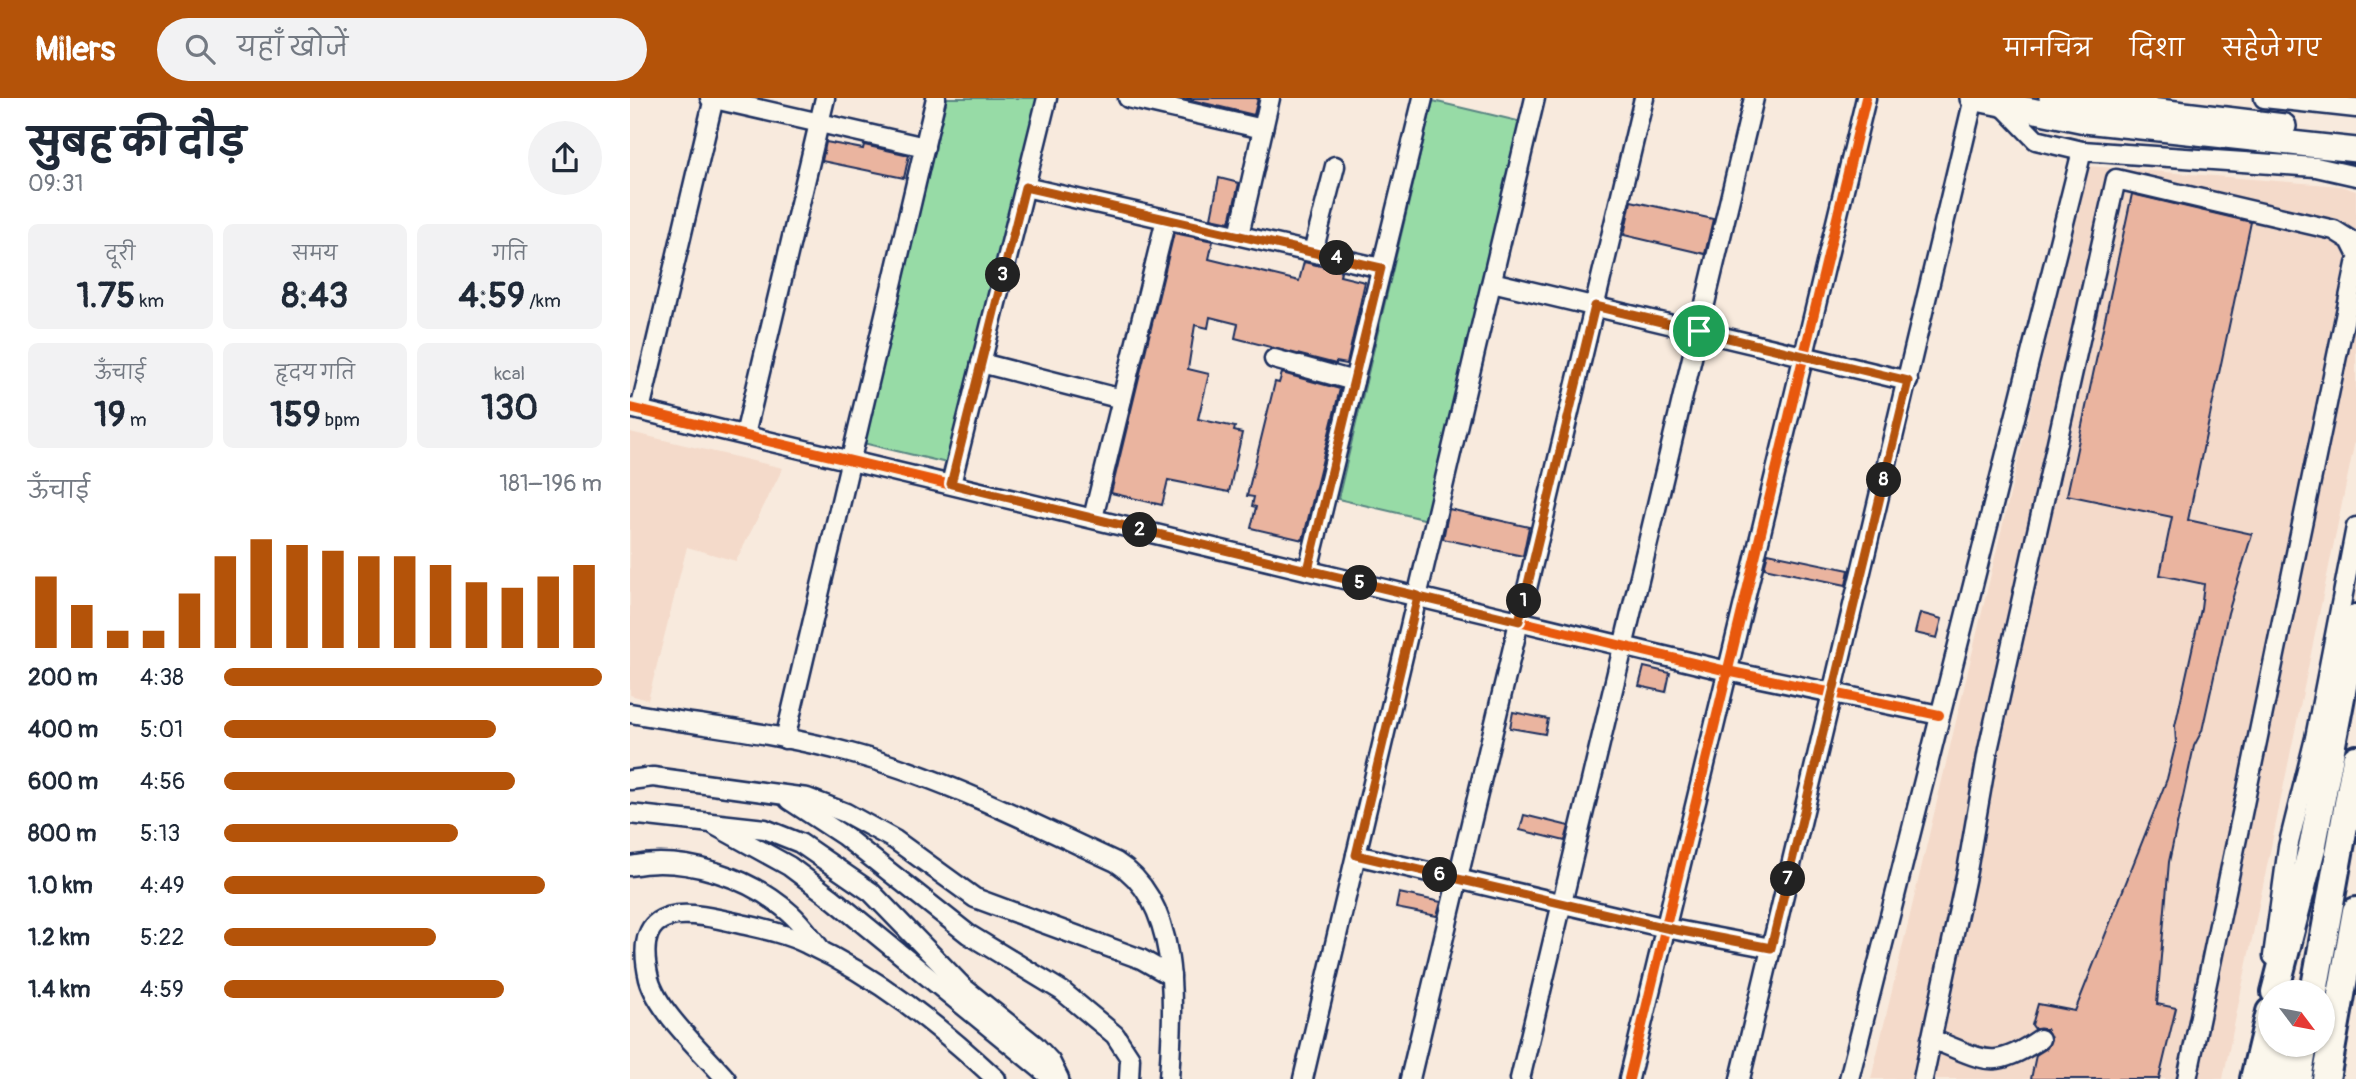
<!DOCTYPE html>
<html lang="hi">
<meta charset="utf-8">
<style>
body{margin:0;font-family:Pangolin,"Playpen Sans Deva",sans-serif;background:#f2f2f3;color:#1f2937;height:100vh;display:flex;flex-direction:column;font-size:26px;white-space:nowrap}
*{box-sizing:border-box;margin:0}
p{font-size:23px;color:#747a83}
.icon{flex:none;width:38px;height:38px;fill:none;stroke:currentColor;stroke-width:2;stroke-linecap:round;stroke-linejoin:round}
.map{position:relative;flex:1;overflow:hidden}
.panel{display:flex;flex-direction:column;background:#fff;width:630px}
.panel>*{flex:none}
.needle{width:46px;rotate:122deg}
.fabs{position:absolute;left:1628px;top:882px;display:grid;gap:14px}
.fabs a{display:grid;place-items:center;width:77px;height:77px;border-radius:50%;background:#fff;box-shadow:0 2px 5px #0004;font-size:35px}
.pin{position:absolute;display:grid;place-items:center;width:60px;height:60px;color:#fff;margin:-30px;border:4px solid #fff;border-radius:50%;box-shadow:0 2px 7px #0007}
.km{position:absolute;width:35px;height:35px;margin:-18px;border-radius:50%;background:#222;color:#fff;font-size:19px;line-height:35px;text-align:center}
.round{display:grid;place-items:center;flex:none;width:74px;height:74px;border-radius:37px;background:#f2f2f3}
.headline{display:flex;align-items:center;justify-content:space-between;height:119px;padding:0 28px}
h1{font-size:38px;font-weight:700;line-height:52px}
.stats{display:grid;grid-template-columns:repeat(3,1fr);gap:10px;height:119px;padding:7px 28px}
.stats div{display:grid;align-content:center;border-radius:10px;background:#f2f2f3;text-align:center}
.stats b{font-size:35px;font-weight:700}
.stats small{font-size:19px;font-weight:400}
.stats p{font-size:19px}
.chart{height:196px;padding:14px 28px}
.chart p{display:flex;justify-content:space-between}
.chart svg{width:100%;height:126px;margin-top:7px;stroke:#b45309;stroke-width:6}
ul{padding:0 28px;list-style:none;font-size:23px}
li{display:grid;grid-template-columns:112px 84px 1fr;align-items:center;height:52px}
li i{height:18px;border-radius:9px;background:#b45309}
header{display:flex;align-items:center;gap:42px;box-sizing:border-box;height:98px;padding:0 35px;background:#b45309;color:#fff}
header strong{font-size:33px}
nav{display:flex;gap:38px;margin-inline-start:auto;font-size:24px}
.search{width:490px;height:63px;background:#f2f2f3;display:flex;align-items:center;gap:18px;box-sizing:border-box;padding:0 24px;border-radius:38px;color:#747a83;font-size:26px}
main{display:flex;flex:1;min-height:0}
.map>svg:first-child{display:block}
.built{fill:#f4daca}
.green{fill:#97dba6;stroke:#598582;stroke-width:2}
.building{fill:#eab49f;stroke:#1b2f5e;stroke-width:2}
.lines{fill:none;stroke-linecap:round;stroke-linejoin:round}
.minor-casing{stroke:#1b2f5e;stroke-width:23}
.major-casing{stroke:#1b2f5e;stroke-width:28}
.highway-casing{stroke:#1b2f5e;stroke-width:32}
.minor{stroke:#fbf7ec;stroke-width:18}
.major{stroke:#fbf7ec;stroke-width:23}
.highway{stroke:#fbf7ec;stroke-width:26}
.cycleway-casing{stroke:#fbf7ec;stroke-width:15}
.cycleway{stroke:#e8590c;stroke-width:10}
.route-casing{stroke:#fff;stroke-width:14}
.route{stroke:#b45309;stroke-width:9}
</style>
<header>
<strong>Milers</strong>
<div class="search"><svg class="icon" aria-label="search" viewBox="0 0 24 24"><circle cx="10" cy="10" r="6"/><path d="M15 15l6 6"/></svg>यहाँ खोजें</div>
<nav><a>मानचित्र</a><a>दिशा</a><a>सहेजे गए</a></nav>
</header>
<main>
<section class="panel">
<div class="headline"><div><h1>सुबह की दौड़</h1><p>09:31</p></div><a class="round"><svg class="icon" aria-label="share" viewBox="0 0 24 24"><path d="M12 15V3M7 8l5-5 5 5M5 13v7h14v-7"/></svg></a></div>
<div class="stats">
<div><p>दूरी</p><b>1.75<small> km</small></b></div>
<div><p>समय</p><b>8:43</b></div>
<div><p>गति</p><b>4:59<small> /km</small></b></div>
</div>
<div class="stats">
<div><p>ऊँचाई</p><b>19<small> m</small></b></div>
<div><p>हृदय गति</p><b>159<small> bpm</small></b></div>
<div><p>kcal</p><b>130</b></div>
</div>
<div class="chart"><p><span>ऊँचाई</span>181–196 m</p>
<svg viewBox="0 0 160 44" preserveAspectRatio="none"><path d="M5 44V19M15 44V29M25 44V38M35 44V38M45 44V25M55 44V12M65 44V6M75 44V8M85 44V10M95 44V12M105 44V12M115 44V15M125 44V21M135 44V23M145 44V19M155 44V15"/></svg>
</div>
<ul>
<li><b>200 m</b>4:38<i style="width:100%"></i></li>
<li><b>400 m</b>5:01<i style="width:72%"></i></li>
<li><b>600 m</b>4:56<i style="width:77%"></i></li>
<li><b>800 m</b>5:13<i style="width:62%"></i></li>
<li><b>1.0 km</b>4:49<i style="width:85%"></i></li>
<li><b>1.2 km</b>5:22<i style="width:56%"></i></li>
<li><b>1.4 km</b>4:59<i style="width:74%"></i></li>
</ul>
</section>
<div class="map">
<svg width="1726" height="981" viewBox="0 0 1726 981">
<rect width="100%" height="100%" fill="#f8eadd"/>
<filter id="ink" filterUnits="userSpaceOnUse"><feTurbulence type="fractalNoise" baseFrequency=".0143" numOctaves="2"/><feDisplacementMap in="SourceGraphic" scale="14" xChannelSelector="R" yChannelSelector="G"/><feConvolveMatrix kernelMatrix="1 2 1 2 8 2 1 2 1" color-interpolation-filters="sRGB"/></filter>
<g filter="url(#ink)">
<!-- built -->
<g class="built">
<polygon points="1458,68 1711,88 1726,93 1726,338 1593,981 1241,981"/>
<polygon points="0,334 153,370 106,463 57,449 18,602 0,597"/>
</g>
<!-- green -->
<g class="green">
<polygon points="317,0 411,0 321,366 233,345"/>
<polygon points="803,3 892,24 798,422 708,401"/>
</g>
<!-- building -->
<g class="building">
<polygon points="553,0 628,0 624,17"/>
<polygon points="196,44 233,51 234,47 279,57 274,80 192,63"/>
<polygon points="589,80 609,85 600,124 581,120"/>
<polygon points="1502,96 1621,124 1558,422 1622,436 1598,515 1572,633 1564,648 1539,764 1527,906 1546,910 1529,981 1401,981 1406,957 1417,950 1421,941 1416,931 1405,931 1402,927 1408,906 1445,913 1537,681 1546,645 1545,628 1571,511 1574,486 1530,477 1542,419 1437,397"/>
<polygon points="1001,103 1083,121 1075,156 994,137"/>
<polygon points="544,135 583,143 579,161 669,183 674,164 711,173 710,178 735,184 717,266 706,264 706,266 605,240 608,226 580,219 578,230 565,227 558,271 579,276 568,321 605,329 604,333 612,335 599,394 538,382 532,407 481,395"/>
<polygon points="652,275 710,291 673,442 621,430 626,409 622,408 624,399 617,398 645,284 649,285"/>
<polygon points="819,411 899,429 893,458 813,441"/>
<polygon points="1138,455 1219,472 1216,487 1134,470"/>
<polygon points="1290,515 1312,521 1307,540 1285,535"/>
<polygon points="1014,569 1040,575 1036,594 1009,588"/>
<polygon points="883,614 918,621 915,636 880,630"/>
<polygon points="894,717 939,728 935,743 890,732"/>
<polygon points="769,795 811,804 807,818 766,810"/>
</g>
<g class="lines">
<!-- minor casing -->
<g class="minor-casing">
<g id="minor">
<polyline points="80,0 295,49"/>
<polyline points="498,0 633,31"/>
<polyline points="1634,0 1726,10"/>
<polyline points="1374,9 1406,42 1452,53 1686,69 1726,78"/>
<polyline points="395,89 751,170"/>
<polyline points="609,137 640,0"/>
<polyline points="683,154 705,68"/>
<polyline points="862,184 1278,283"/>
<polyline points="644,261 724,283"/>
<polyline points="351,265 492,301"/>
<polyline points="0,310 1097,573 1309,617"/>
<polyline points="10,312 84,0"/>
<polyline points="115,337 195,0"/>
<polyline points="321,386 417,0"/>
<polyline points="463,420 536,121"/>
<polyline points="678,472 793,0"/>
<path d="M0,615c73,13 148,20 220,40 92,24 179,69 266,109 67,42 57,148 53,217"/>
<polyline points="155,641 306,0"/>
<polyline points="0,682 23,679 177,700 216,715 265,742 345,800 511,861 541,878"/>
<polyline points="159,702 214,738 338,836 432,893 485,937 500,960 499,981"/>
<polyline points="0,716 135,731 170,745 241,794 334,890 405,947 420,963 429,981"/>
<polyline points="86,728 159,768 203,801 423,981"/>
<polyline points="726,757 1036,830 1141,850"/>
<path d="M0,768c54,-11 120,11 161,48 10,9 19,22 28,33"/>
<polyline points="1643,858 1658,749 1685,640 1726,429"/>
<path d="M1301,941c52,19 59,34 109,0"/>
<path d="M96,981c-23,-27 -68,-67 -77,-100 -19,-81 42,-67 92,-55 22,5 46,10 66,20 71,33 132,82 189,135"/>
<polyline points="673,981 905,0"/>
<polyline points="780,981 1014,0"/>
<polyline points="890,981 1124,0"/>
<polyline points="999,981 1236,0"/>
<polyline points="1110,981 1344,0"/>
<polyline points="1219,981 1452,53"/>
<polyline points="1293,981 1337,773 1358,652 1486,81 1704,132 1720,142 1726,154"/>
<polyline points="1557,981 1726,166"/>
</g>
</g>
<!-- major casing -->
<g class="major-casing">
<g id="major">
<polyline points="1342,0 1455,23 1726,52"/>
<polyline points="1421,0 1654,28"/>
</g>
</g>
<!-- highway casing -->
<g class="highway-casing">
<g id="highway">
<polyline points="1645,894 1683,746 1726,520"/>
<polyline points="1684,894 1726,661"/>
<polyline points="1624,981 1640,914"/>
<polyline points="1648,981 1657,947"/>
<polyline points="1668,981 1674,947"/>
<polyline points="1696,981 1726,813"/>
</g>
</g>
<!-- minor -->
<use href="#minor" class="minor"/>
<!-- major -->
<use href="#major" class="major"/>
<!-- highway -->
<use href="#highway" class="highway"/>
<!-- cycleway casing -->
<g class="cycleway-casing">
<g id="cycleway">
<polyline points="0,310 1097,573 1309,617"/>
<polyline points="999,981 1236,0"/>
</g>
</g>
<!-- cycleway -->
<use href="#cycleway" class="cycleway"/>
</g>
</g>
<g class="lines" filter="url(#ink)">
<!-- route casing -->
<g class="route-casing">
<polyline id="route" points="1069,233 965,208 889,523 321,386 395,89 751,170 678,472 788,498 726,757 1036,830 1141,850 1278,283 1069,233"/>
</g>
<!-- route -->
<use href="#route" class="route"/>
</g>
</svg>
<div class="fabs">
<a><svg class="needle" viewBox="-14 -14 28 28"><path d="M0-13l5 13h-10z" fill="#e53935"/><path d="M0 13l5-13h-10z" fill="#747a83"/></svg></a>
</div>
<div class="pin" style="left:1069px;top:233px;background:#1e9e55"><svg class="icon" aria-label="arrive" viewBox="0 0 24 24"><path d="M6 21V4h12l-3 4 3 4H6"/></svg></div>
<b class="km" style="left:894px;top:503px">1</b>
<b class="km" style="left:510px;top:432px">2</b>
<b class="km" style="left:373px;top:177px">3</b>
<b class="km" style="left:707px;top:160px">4</b>
<b class="km" style="left:730px;top:485px">5</b>
<b class="km" style="left:810px;top:777px">6</b>
<b class="km" style="left:1158px;top:781px">7</b>
<b class="km" style="left:1254px;top:382px">8</b>
</div>
</main>
